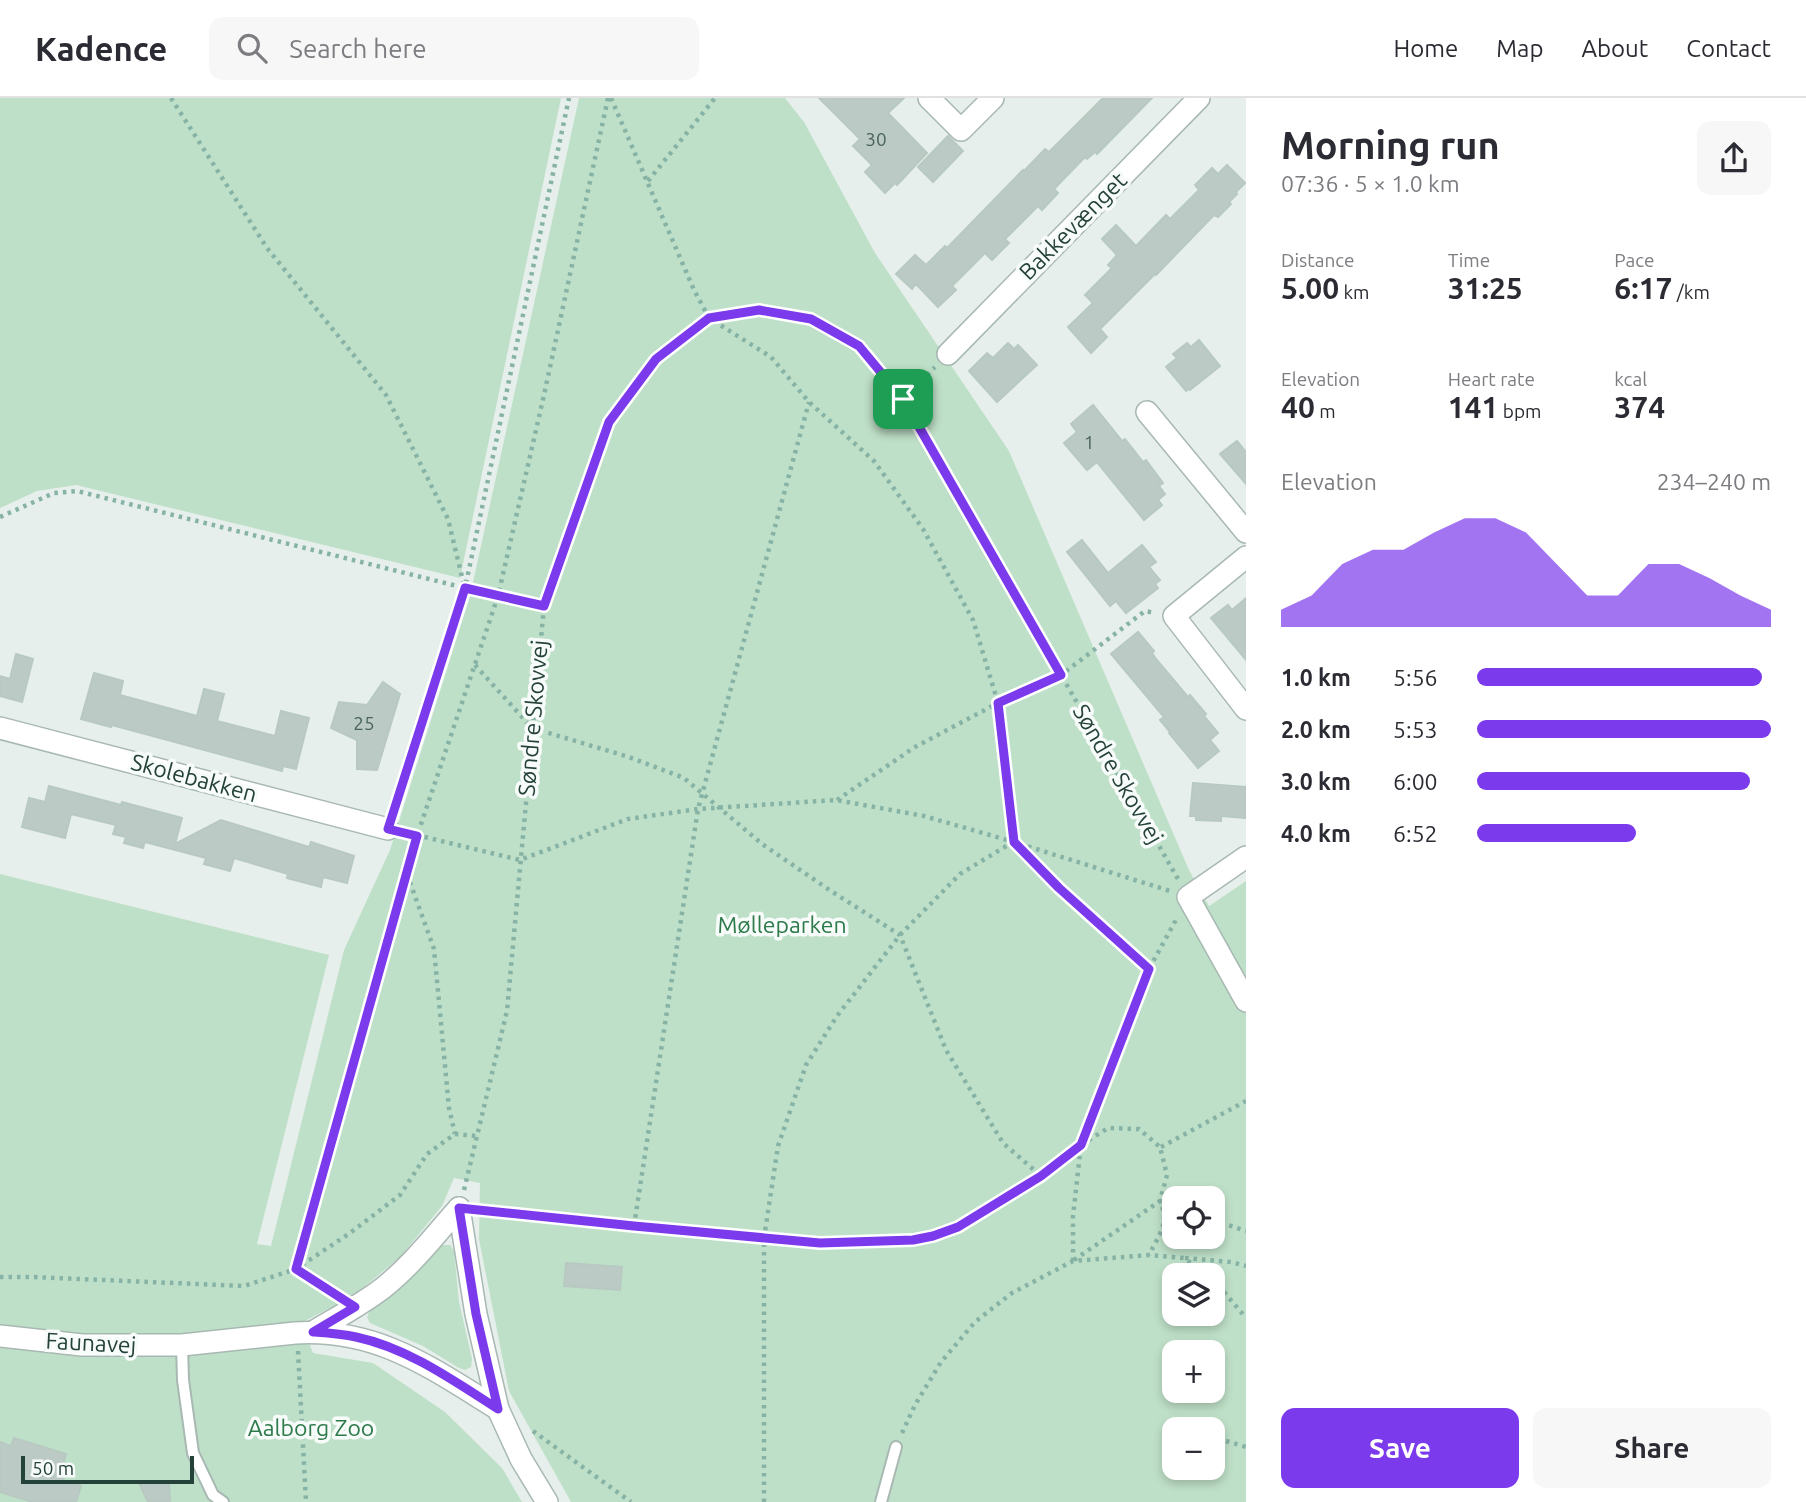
<!DOCTYPE html>
<meta charset="utf-8">
<style>
body{margin:0;font-family:Ubuntu,sans-serif;background:#f7f7f7;color:#2b2b33;height:100vh;display:flex;flex-direction:column;font-size:26px;white-space:nowrap}
*{box-sizing:border-box;margin:0}
p{font-size:23px;color:#7c7c81}
.icon{flex:none;width:38px;height:38px;fill:none;stroke:currentColor;stroke-width:2;stroke-linecap:round;stroke-linejoin:round}
.map{position:relative;flex:1;overflow:hidden}
.sheet{display:flex;flex-direction:column;background:#fff;width:560px}
.sheet>*{flex:none}
.tools{position:absolute;left:1162px;top:1088px;display:grid;gap:14px}
.tools a{display:grid;place-items:center;width:63px;height:63px;border-radius:14px;background:#fff;box-shadow:0 4px 10px #0003;font-size:35px}
.scale{position:absolute;left:21px;bottom:18px;width:173px;box-sizing:border-box;padding-left:7px;border:4px solid #24423a;border-top:0;font-size:19px;line-height:24px;white-space:nowrap;color:#24423a;-webkit-text-stroke:5px #f7fbf9;paint-order:stroke}
.pin{position:absolute;display:grid;place-items:center;width:60px;height:60px;color:#fff;margin:-30px;border-radius:14px;box-shadow:0 4px 10px #0006}
.round{display:grid;place-items:center;flex:none;width:74px;height:74px;border-radius:14px;background:#f7f7f7}
.headline{display:flex;align-items:center;justify-content:space-between;height:119px;padding:0 35px}
h1{font-size:38px;font-weight:700;line-height:52px}
.figures{display:grid;grid-template-columns:repeat(3,1fr);gap:10px;height:119px;padding:7px 35px}
.figures div{display:grid;align-content:center}
.figures b{font-size:30px;font-weight:700}
.figures small{font-size:19px;font-weight:400}
.figures p{font-size:19px}
.chart{height:196px;padding:14px 35px}
.chart p{display:flex;justify-content:space-between}
.chart svg{width:100%;height:126px;margin-top:7px;fill:#7c3aed;opacity:.7}
.cta{display:flex;gap:14px;margin-top:auto;padding:14px 35px}
.cta a{flex:1;height:80px;border-radius:14px;background:#7c3aed;color:#fff;font-size:28px;font-weight:700;line-height:80px;text-align:center}
.cta a+a{background:#f7f7f7;color:#2b2b33}
ul{padding:0 35px;list-style:none;font-size:23px}
li{display:grid;grid-template-columns:112px 84px 1fr;align-items:center;height:52px}
li i{height:18px;border-radius:9px;background:#7c3aed}
header{display:flex;align-items:center;gap:42px;box-sizing:border-box;height:98px;padding:0 35px;background:#fff;border-bottom:2px solid #e1e1e2}
header strong{font-size:33px}
nav{display:flex;gap:38px;margin-inline-start:auto;font-size:24px}
.search{width:490px;height:63px;background:#f7f7f7;display:flex;align-items:center;gap:18px;box-sizing:border-box;padding:0 24px;border-radius:14px;color:#7c7c81;font-size:26px}
main{display:flex;flex:1;min-height:0}
.map>svg:first-child{display:block}
.green{fill:#bfe0c8;fill-rule:evenodd}
.building{fill:#bbcac4;stroke:#b8c9c2;stroke-width:2}
.lines{fill:none;stroke-linecap:round;stroke-linejoin:round}
.lane-casing{stroke:#a8b8b2;stroke-width:14}
.street-casing{stroke:#a8b8b2;stroke-width:24}
.path{stroke:#86b3a5;stroke-width:4.5;stroke-dasharray:3.5 5;stroke-linecap:butt}
.lane{stroke:#fff;stroke-width:10}
.street{stroke:#fff;stroke-width:21}
.route-casing{stroke:#fff;stroke-width:14}
.route{stroke:#7c3aed;stroke-width:9}
.labels{text-anchor:middle;stroke-width:7;stroke-linejoin:round;paint-order:stroke}
.number-label{font-size:19px;fill:#4a645c}
.street-label{font-size:23px;fill:#24423a;stroke:#f7fbf9}
.park-label{font-size:23px;fill:#2d7a4b;stroke:#f7fbf9}
</style>
<header>
<strong>Kadence</strong>
<div class="search"><svg class="icon" aria-label="search" viewBox="0 0 24 24"><circle cx="10" cy="10" r="6"/><path d="M15 15l6 6"/></svg>Search here</div>
<nav><a>Home</a><a>Map</a><a>About</a><a>Contact</a></nav>
</header>
<main>
<div class="map">
<svg width="1246" height="1404" viewBox="0 0 1246 1404">
<rect width="100%" height="100%" fill="#e6efeb"/>
<!-- green -->
<g class="green">
<polygon points="0,0 561,0 460,480 76,387 37,393 0,410"/>
<path d="M579,0h206l19,24 71,131 134,198 180,419 20,36 37,-25v621h-675l-62,-111 -30,-152 1,-56 -26,-5 -12,28 -42,51 -47,39 -52,27 12,30 60,10 72,49 57,56 20,34h-522v-628l329,81 -72,289 14,2 73,-296 46,-100 80,-254zM1174,1101h39v38h-39zM1174,1178h39v38h-39zM1174,1255h39v38h-39zM1174,1332h39v38h-39z"/>
<polygon points="442,1147 450,1147 454,1153 459,1204 472,1261 471,1269 465,1272 459,1270 423,1248 370,1225 367,1219 370,1213 408,1182"/>
</g>
<!-- building -->
<g class="building">
<polygon points="819,0 904,0 888,15 927,55 897,87 895,85 885,95 865,74 872,67 853,48 860,41"/>
<polygon points="1103,0 1152,0 1097,56 1095,54 1087,61 1085,59 1054,91 1058,95 1042,112 1038,108 1005,141 1009,145 992,162 985,155 952,188 956,192 938,209 916,186 912,191 896,176 915,157 926,167 945,148 947,150 1023,72 1024,73 1045,51 1049,54"/>
<polygon points="948,38 963,53 933,84 918,69"/>
<polygon points="1227,67 1245,85 1236,94 1237,96 1229,104 1231,106 1218,119 1214,117 1156,177 1155,176 1100,231 1107,239 1091,255 1068,229 1093,205 1085,197 1112,170 1108,167 1117,157 1102,141 1116,127 1136,148 1166,117 1170,121 1199,92 1195,87 1212,70 1218,76"/>
<polygon points="1199,242 1220,268 1190,292 1189,291 1186,293 1166,269 1177,260 1173,256 1187,245 1191,249"/>
<polygon points="1008,245 1014,251 1018,247 1037,267 997,304 969,273 987,255 993,260"/>
<polygon points="1093,307 1122,343 1125,341 1143,364 1146,362 1163,385 1159,388 1165,396 1158,402 1162,407 1144,422 1097,364 1087,372 1064,345 1077,334 1071,326"/>
<polygon points="1237,343 1246,354 1246,386 1220,356"/>
<polygon points="1082,442 1108,475 1142,447 1156,464 1149,469 1160,482 1155,486 1158,490 1126,515 1116,503 1110,508 1067,454"/>
<polygon points="1246,500 1246,562 1211,520 1228,507 1232,512"/>
<polygon points="1138,534 1154,553 1152,555 1156,561 1188,599 1190,597 1206,616 1204,618 1218,635 1210,642 1219,653 1198,670 1169,635 1170,634 1160,622 1164,619 1111,556"/>
<polygon points="16,556 33,561 22,604 0,598 0,578 10,581"/>
<polygon points="94,575 123,583 120,597 197,618 204,591 224,596 217,623 275,638 281,613 309,620 296,671 283,668 282,673 112,627 111,629 81,621"/>
<polygon points="383,584 400,596 377,672 357,671 357,642 331,630 339,604 367,607"/>
<polygon points="1193,685 1246,689 1246,720 1221,718 1221,723 1196,722 1196,718 1190,718"/>
<polygon points="49,688 121,707 122,704 182,720 175,746 221,722 309,749 311,744 354,758 347,785 323,779 321,789 287,780 288,776 234,760 230,773 204,766 206,760 145,744 143,750 124,745 126,739 113,736 116,727 71,716 65,740 22,729 29,700 45,704"/>
<polygon points="566,1165 622,1169 620,1192 564,1188"/>
<polygon points="14,1340 66,1356 62,1370 66,1371 63,1382 81,1388 76,1404 32,1404 0,1394 0,1344 11,1348"/>
<polygon points="169,1384 170,1404 148,1404 139,1385"/>
</g>
<g class="lines">
<!-- lane casing -->
<g class="lane-casing">
<g id="lane">
<polyline points="182,1247 183,1282 193,1355 213,1397 223,1404"/>
<polyline points="881,1404 896,1349"/>
</g>
</g>
<!-- street casing -->
<g class="street-casing">
<g id="street">
<polyline points="929,0 961,32 993,0"/>
<polyline points="948,256 1199,0"/>
<polyline points="1147,314 1246,434"/>
<polyline points="1246,459 1174,518 1246,611"/>
<polyline points="0,630 388,731"/>
<polyline points="1246,759 1188,799 1246,903"/>
<polyline points="459,1110 476,1216 498,1311 521,1361 547,1404"/>
<path d="M313,1234c23,-14 48,-27 70,-44 29,-23 51,-52 76,-80"/>
<path d="M0,1238l82,9h100l113,-12c83,-5 136,35 203,76"/>
</g>
</g>
<!-- path -->
<g class="path">
<polyline points="171,0 267,150 386,297 448,421 464,487"/>
<polyline points="611,0 694,192 709,220 771,259 809,304 874,363 923,431 973,522 998,605 1014,744 1059,790 1149,871"/>
<polyline points="648,83 715,0"/>
<polyline points="903,301 935,269"/>
<polyline points="0,419 54,395 77,393 465,490 544,508"/>
<polyline points="475,567 532,630 629,659 684,680 762,746 831,793 900,837 946,952 1003,1045 1041,1078"/>
<polyline points="837,702 915,649 998,605 1061,577 1145,513 1155,515"/>
<polyline points="394,712 465,490 569,0"/>
<polyline points="408,735 520,762 628,721 698,711 836,702 924,718 1014,744 1170,793"/>
<polyline points="407,776 434,851 449,1010 455,1036"/>
<polyline points="1161,1049 1246,1003"/>
<polyline points="464,1092 507,913 544,508 609,324 656,261 709,220 759,212 811,221 859,248 903,301 1178,781"/>
<polyline points="481,1113 820,1145 913,1142 933,1138 958,1129 1041,1078 1081,1047 1108,1030 1139,1031 1160,1049 1167,1077 1160,1103 1174,1108"/>
<polyline points="1213,1122 1246,1133"/>
<polyline points="634,1128 698,711 809,304"/>
<polyline points="1185,1160 1231,1164 1246,1168"/>
<path d="M1074,1162l86,-59c10,23 -1,33 -11,54"/>
<polyline points="1073,1163 1073,1118 1081,1047 1149,871 1177,820"/>
<polyline points="0,1179 32,1179 244,1188 296,1171 350,1135 400,1097 427,1056 455,1036 476,1038"/>
<polyline points="1213,1181 1246,1220"/>
<polyline points="337,1197 296,1171 417,738 498,498 544,297 608,0"/>
<polyline points="298,1253 306,1404"/>
<polyline points="533,1333 631,1404"/>
<polyline points="902,1335 915,1307 941,1264 975,1224 1012,1195 1073,1163 1149,1157 1184,1160 1208,1178"/>
<polyline points="1226,1343 1246,1349"/>
<polyline points="764,1404 764,1140 778,1048 806,967 837,918 900,837 960,776 1013,744"/>
</g>
<!-- lane -->
<use href="#lane" class="lane"/>
<!-- street -->
<use href="#street" class="street"/>
</g>
<g class="lines">
<!-- route casing -->
<g class="route-casing">
<path id="route" d="M759,212l52,9 48,27 44,53 158,276 -63,28 16,139 45,46 90,81 -68,176 -40,31 -83,51 -25,9 -20,4 -93,3 -186,-17 -175,-18 17,106 22,95c-44,-28 -90,-61 -142,-72 -14,-3 -29,-4 -43,-5l42,-25 -59,-38 121,-433 -29,-7 77,-241 79,18 65,-184 47,-63 53,-41z"/>
</g>
<!-- route -->
<use href="#route" class="route"/>
</g>
<g class="labels">
<!-- number labels -->
<g class="number-label">
<text x="876" y="48">30</text>
<text x="1089" y="351">1</text>
<text x="364" y="632">25</text>
</g>
<!-- street labels -->
<g class="street-label">
<text transform="translate(1073 128) rotate(-45)" y="8">Bakkevænget</text>
<text transform="translate(533 620) rotate(-85)" y="8">Søndre Skovvej</text>
<text transform="translate(1118 676) rotate(60)" y="8">Søndre Skovvej</text>
<text transform="translate(194 680) rotate(15)" y="8">Skolebakken</text>
<text transform="translate(91 1245) rotate(3)" y="8">Faunavej</text>
</g>
<!-- park labels -->
<g class="park-label">
<text x="782" y="835">Mølleparken</text>
<text x="311" y="1338">Aalborg Zoo</text>
</g>
</g>
</svg>
<div class="tools">
<a><svg class="icon" aria-label="locate" viewBox="0 0 24 24"><circle cx="12" cy="12" r="6"/><path d="M12 2v4M12 18v4M2 12h4M18 12h4"/></svg></a>
<a><svg class="icon" aria-label="layers" viewBox="0 0 24 24"><path d="M12 4l9 5-9 5-9-5zM3 14l9 5 9-5"/></svg></a>
<a>+</a>
<a>−</a>
</div>
<div class="scale">50 m</div>
<div class="pin" style="left:903px;top:301px;background:#1e9e55"><svg class="icon" aria-label="arrive" viewBox="0 0 24 24"><path d="M6 21V4h12l-3 4 3 4H6"/></svg></div>
</div>
<section class="sheet">
<div class="headline"><div><h1>Morning run</h1><p>07:36 · 5 × 1.0 km</p></div><a class="round"><svg class="icon" aria-label="share" viewBox="0 0 24 24"><path d="M12 15V3M7 8l5-5 5 5M5 13v7h14v-7"/></svg></a></div>
<div class="figures">
<div><p>Distance</p><b>5.00<small> km</small></b></div>
<div><p>Time</p><b>31:25</b></div>
<div><p>Pace</p><b>6:17<small> /km</small></b></div>
</div>
<div class="figures">
<div><p>Elevation</p><b>40<small> m</small></b></div>
<div><p>Heart rate</p><b>141<small> bpm</small></b></div>
<div><p>kcal</p><b>374</b></div>
</div>
<div class="chart"><p><span>Elevation</span>234–240 m</p>
<svg viewBox="0 0 160 44" preserveAspectRatio="none"><path d="M0 44V38L10 33L20 22L30 17L40 17L50 11L60 6L70 6L80 11L90 22L100 33L110 33L120 22L130 22L140 27L150 33L160 38V44z"/></svg>
</div>
<ul>
<li><b>1.0 km</b>5:56<i style="width:97%"></i></li>
<li><b>2.0 km</b>5:53<i style="width:100%"></i></li>
<li><b>3.0 km</b>6:00<i style="width:93%"></i></li>
<li><b>4.0 km</b>6:52<i style="width:54%"></i></li>
</ul>
<div class="cta"><a>Save</a><a>Share</a></div>
</section>
</main>
